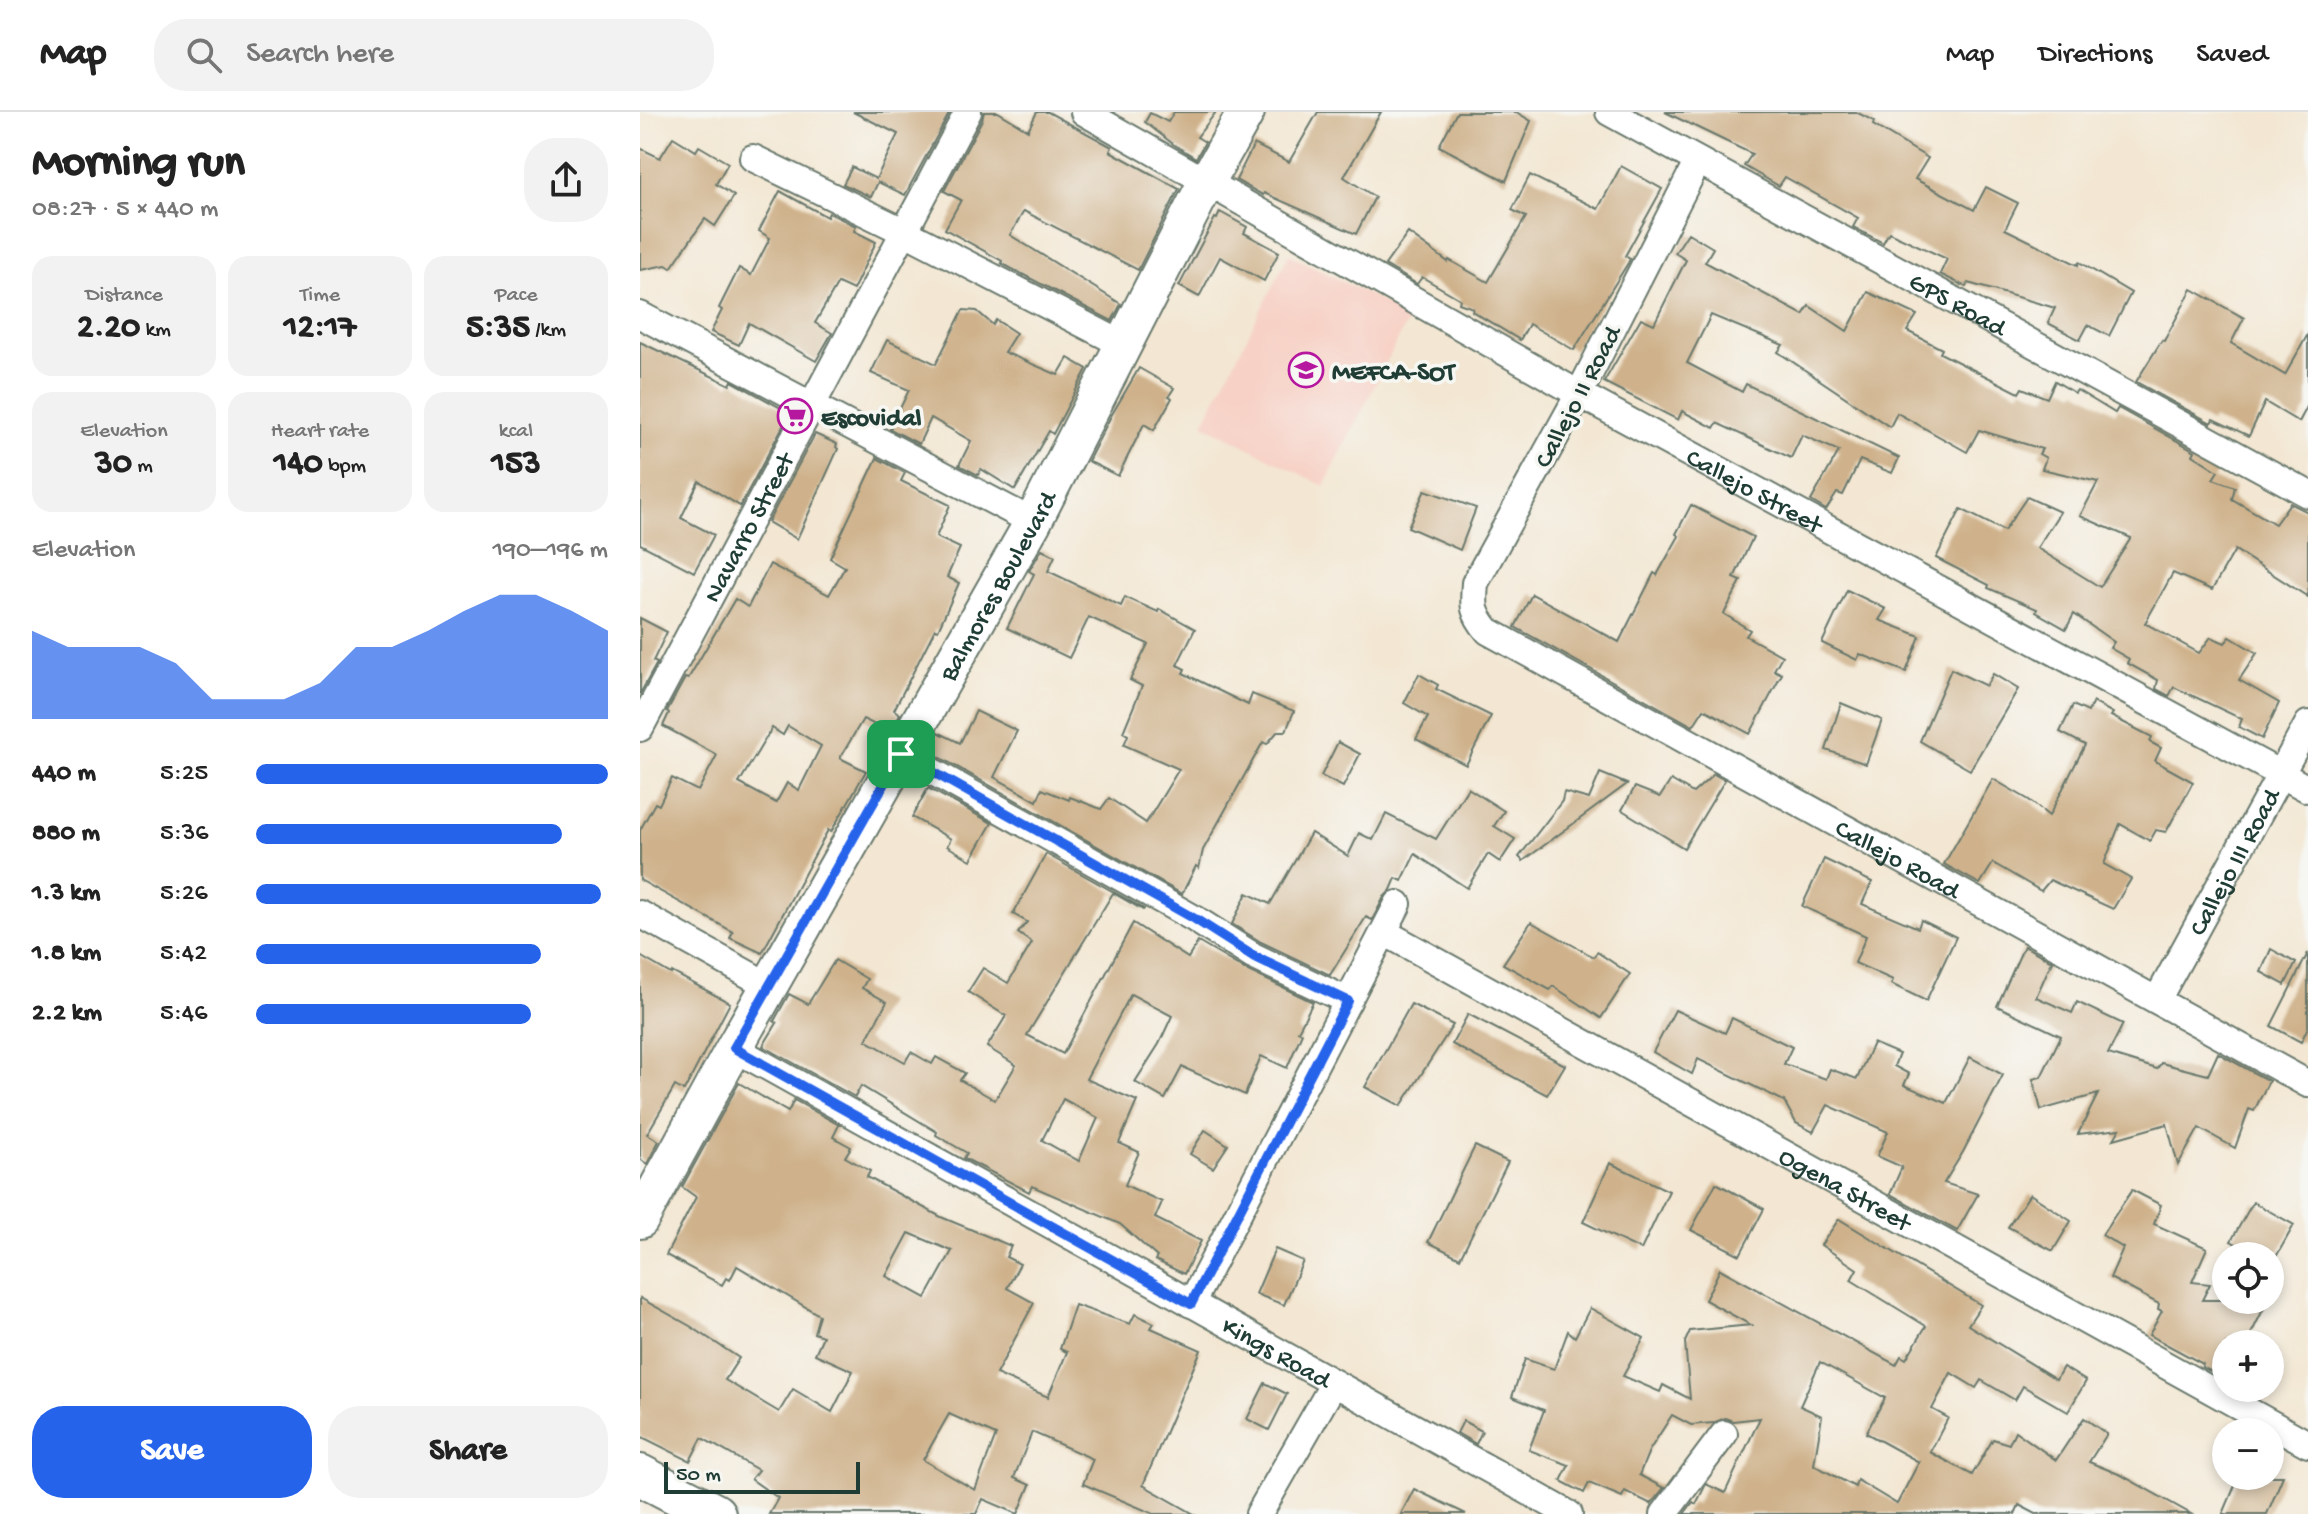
<!DOCTYPE html>
<meta charset="utf-8">
<style>
body{margin:0;font-family:"Gochi Hand",sans-serif;background:#f2f2f2;color:#222;height:100vh;display:flex;flex-direction:column;font-size:30px;white-space:nowrap}
*{box-sizing:border-box;margin:0}
p{font-size:26px;color:#767676}
.icon{flex:none;width:44px;height:44px;fill:none;stroke:currentColor;stroke-width:2;stroke-linecap:round;stroke-linejoin:round}
.map{position:relative;flex:1;overflow:hidden}
.sheet{display:flex;flex-direction:column;background:#fff;width:640px}
.sheet>*{flex:none}
.buttons{position:absolute;left:1572px;top:1130px;display:grid;gap:16px}
.buttons a{display:grid;place-items:center;width:72px;height:72px;border-radius:50%;background:#fff;box-shadow:0 4px 12px #0003;font-size:40px}
.scale{position:absolute;left:24px;bottom:20px;width:196px;box-sizing:border-box;padding-left:8px;border:4px solid #1f3d34;border-top:0;font-size:22px;line-height:28px;white-space:nowrap;color:#1f3d34;-webkit-text-stroke:6px #f6f6f2;paint-order:stroke}
.pin{position:absolute;display:grid;place-items:center;width:68px;height:68px;color:#fff;margin:-34px;border-radius:16px;box-shadow:0 4px 12px #0006}
.round{display:grid;place-items:center;flex:none;width:84px;height:84px;border-radius:32px;background:#f2f2f2}
.summary{display:flex;align-items:center;justify-content:space-between;height:136px;padding:0 32px}
h1{font-size:44px;font-weight:800;line-height:60px}
.metrics{display:grid;grid-template-columns:repeat(3,1fr);gap:12px;height:136px;padding:8px 32px}
.metrics div{display:grid;align-content:center;border-radius:20px;background:#f2f2f2;text-align:center}
.metrics b{font-size:34px;font-weight:800}
.metrics small{font-size:22px;font-weight:400}
.metrics p{font-size:22px}
.chart{height:224px;padding:16px 32px}
.chart p{display:flex;justify-content:space-between}
.chart svg{width:100%;height:144px;margin-top:8px;fill:#2563eb;opacity:.7}
.button{display:flex;gap:16px;margin-top:auto;padding:16px 32px}
.button a{flex:1;height:92px;border-radius:32px;background:#2563eb;color:#fff;font-size:32px;font-weight:800;line-height:92px;text-align:center}
.button a+a{background:#f2f2f2;color:#222}
ul{padding:0 32px;list-style:none;font-size:26px}
li{display:grid;grid-template-columns:128px 96px 1fr;align-items:center;height:60px}
li i{height:20px;border-radius:10px;background:#2563eb}
header{display:flex;align-items:center;gap:48px;box-sizing:border-box;height:112px;padding:0 40px;background:#fff;border-bottom:2px solid #e0e0e0}
header strong{font-size:38px}
nav{display:flex;gap:44px;margin-inline-start:auto;font-size:28px}
.search{width:560px;height:72px;background:#f2f2f2;display:flex;align-items:center;gap:20px;box-sizing:border-box;padding:0 28px;border-radius:32px;color:#767676;font-size:30px}
main{display:flex;flex:1;min-height:0}
.map>svg:first-child{display:block}
.built{fill:#f7d1c6}
.building{fill:#cfb28c;fill-rule:evenodd}
.lines{fill:none;stroke-linecap:round;stroke-linejoin:round}
.street-casing{stroke:#69786c;stroke-width:30}
.secondary-casing{stroke:#69786c;stroke-width:40}
.primary-casing{stroke:#69786c;stroke-width:44}
.street{stroke:#fff;stroke-width:26}
.secondary{stroke:#fff;stroke-width:36}
.primary{stroke:#fff;stroke-width:40}
.route-casing{stroke:#fff;stroke-width:16}
.route{stroke:#2563eb;stroke-width:10}
.labels{text-anchor:middle;stroke-width:7;stroke-linejoin:round;paint-order:stroke}
.street-label{font-size:26px;fill:#1f3d34;stroke:#f6f6f2}
.poi-label{font-size:26px;font-weight:bold;fill:#1f3d34;stroke:#f6f6f2;text-anchor:start}
</style>
<header>
<strong>Map</strong>
<div class="search"><svg class="icon" aria-label="search" viewBox="0 0 24 24"><circle cx="10" cy="10" r="6"/><path d="M15 15l6 6"/></svg>Search here</div>
<nav><a>Map</a><a>Directions</a><a>Saved</a></nav>
</header>
<main>
<section class="sheet">
<div class="summary"><div><h1>Morning run</h1><p>08:27 · 5 × 440 m</p></div><a class="round"><svg class="icon" aria-label="share" viewBox="0 0 24 24"><path d="M12 15V3M7 8l5-5 5 5M5 13v7h14v-7"/></svg></a></div>
<div class="metrics">
<div><p>Distance</p><b>2.20<small> km</small></b></div>
<div><p>Time</p><b>12:17</b></div>
<div><p>Pace</p><b>5:35<small> /km</small></b></div>
</div>
<div class="metrics">
<div><p>Elevation</p><b>30<small> m</small></b></div>
<div><p>Heart rate</p><b>140<small> bpm</small></b></div>
<div><p>kcal</p><b>153</b></div>
</div>
<div class="chart"><p><span>Elevation</span>190–196 m</p>
<svg viewBox="0 0 160 44" preserveAspectRatio="none"><path d="M0 44V17L10 22L20 22L30 22L40 27L50 38L60 38L70 38L80 33L90 22L100 22L110 17L120 11L130 6L140 6L150 11L160 17V44z"/></svg>
</div>
<ul>
<li><b>440 m</b>5:25<i style="width:100%"></i></li>
<li><b>880 m</b>5:36<i style="width:87%"></i></li>
<li><b>1.3 km</b>5:26<i style="width:98%"></i></li>
<li><b>1.8 km</b>5:42<i style="width:81%"></i></li>
<li><b>2.2 km</b>5:46<i style="width:78%"></i></li>
</ul>
<div class="button"><a>Save</a><a>Share</a></div>
</section>
<div class="map">
<svg width="1668" height="1402" viewBox="0 0 1668 1402">
<rect width="100%" height="100%" fill="#f6f6f2"/>
<filter id="ink" filterUnits="userSpaceOnUse"><feTurbulence type="fractalNoise" baseFrequency=".0125" numOctaves="2"/><feDisplacementMap in="SourceGraphic" scale="16" xChannelSelector="R" yChannelSelector="G"/><feConvolveMatrix kernelMatrix="1 2 1 2 8 2 1 2 1" color-interpolation-filters="sRGB"/></filter>
<filter id="wash" filterUnits="userSpaceOnUse"><feTurbulence type="fractalNoise" baseFrequency=".006" numOctaves="4" result="noise"/><feDisplacementMap in="SourceGraphic" scale="32" xChannelSelector="R" yChannelSelector="G"/><feGaussianBlur stdDeviation="1.8" result="paint"/><feColorMatrix in="noise" values="0 0 0 0 0 0 0 0 0 0 0 0 0 0 0 0 0 1.4 0 .05"/><feComposite in="paint" operator="in"/></filter>
<g filter="url(#wash)">
<rect width="100%" height="100%" fill="#f3e7d3"/>
<!-- built -->
<polygon class="built" points="649,142 770,204 684,374 563,312"/>
<g id="blocks">
<!-- building -->
<g class="building">
<polygon points="213,0 310,0 265,83 238,70 231,85 203,72 212,55 236,67 258,22"/>
<polygon points="344,0 358,0 388,18 397,0 408,0 472,35 470,39 539,77 498,158 384,99 370,123 481,192 472,209 361,151 362,149 305,117 321,88 304,79 342,8"/>
<polygon points="534,0 576,0 557,25 565,30 556,46 533,32 505,10 510,1 528,10"/>
<polygon points="678,0 741,0 704,65 735,85 716,122 624,81 623,83 596,68 614,32 649,50"/>
<polygon points="817,0 876,0 891,9 866,69 799,34"/>
<polygon points="1025,0 1216,0 1234,9 1233,13 1288,46 1275,67 1334,98 1346,75 1378,91 1365,117 1438,153 1439,150 1491,181 1469,224 1448,213 1440,228 1408,211 1415,196 1328,171 1326,175 1300,162 1307,147 1249,120 1243,131 1213,115 1218,106 1145,65 1139,74 1104,54 1112,42"/>
<polygon points="33,25 56,39 59,34 88,51 76,72 94,84 75,114 65,107 31,156 26,153 0,158 0,36 20,46"/>
<polygon points="981,54 1022,77 985,144 990,147 988,151 934,238 889,212 880,228 832,199 833,196 819,191 820,187 782,165 777,172 745,153 768,121 808,150 809,148 848,170 886,105 872,98 890,63 958,97"/>
<polygon points="140,79 187,105 189,101 216,114 214,119 236,130 213,178 198,171 175,211 192,221 176,249 109,211 99,233 71,220 82,198 79,196 99,156 111,163 130,126 119,119"/>
<polygon points="580,100 607,115 604,121 639,140 624,169 580,145 559,185 539,174 575,106 577,107"/>
<polygon points="1048,121 1073,136 1065,150 1163,203 1169,194 1207,219 1228,180 1277,203 1267,219 1302,237 1300,241 1379,281 1382,276 1407,286 1415,269 1435,281 1437,278 1475,301 1478,296 1555,339 1553,343 1578,359 1573,367 1595,375 1592,387 1635,412 1650,391 1668,400 1668,485 1595,438 1572,478 1533,461 1505,511 1559,541 1571,525 1585,531 1590,525 1617,541 1599,568 1639,591 1622,627 1599,615 1602,607 1534,575 1529,584 1516,577 1518,568 1487,551 1489,547 1470,536 1474,530 1434,502 1426,517 1396,500 1397,497 1348,476 1349,473 1296,446 1321,397 1364,419 1387,385 1420,400 1397,436 1460,475 1491,426 1440,404 1458,370 1402,357 1406,346 1399,342 1402,337 1339,318 1327,340 1257,301 1250,315 1138,240 1143,233 1071,203 1047,251 1102,280 1106,272 1259,346 1252,361 1220,348 1203,383 1197,381 1186,398 1171,389 1199,339 1162,323 1151,346 1077,311 1074,316 1042,299 1038,308 964,270 1001,206 1014,212 1046,148 1035,141"/>
<polygon points="1552,177 1604,206 1591,231 1645,263 1668,222 1668,293 1659,310 1625,290 1609,324 1573,307 1571,311 1496,270 1522,228 1524,229"/>
<polygon points="323,198 337,199 353,213 356,208 376,221 364,240 418,263 428,246 447,257 413,322 409,319 375,378 341,357 338,363 319,353 331,329 291,306 279,332 250,317 269,278 231,261 247,228 296,252"/>
<polygon points="0,230 90,273 92,269 150,301 100,394 59,369 41,406 74,423 54,460 0,432"/>
<polygon points="499,256 534,276 529,284 532,286 514,318 504,312 478,364 448,349 471,304"/>
<polygon points="175,322 197,332 196,335 198,337 157,427 128,410"/>
<path d="M237,346l28,15 -4,8 49,24 -14,32 24,11 -13,29 12,6 -21,47 -3,-1 -41,81 6,4 -10,18 -27,-13 -23,39 26,13 -35,61 -3,-2 -66,123 -32,-15 3,-6 -93,-52v-50l15,-27 4,2 13,-27 26,13 19,-36 -54,-29 6,-13 -2,-2 18,-33 3,1 47,-80 13,8 22,-43 59,31 16,-28 -15,-9zM148,614l33,20 -22,44 -12,-7 -11,20 -37,-20 33,-55 11,7z"/>
<polygon points="785,378 836,396 820,438 768,415"/>
<polygon points="1051,393 1113,425 1094,466 1101,469 1084,502 1110,518 1106,524 1142,544 1134,558 1142,562 1110,622 1064,597 1053,614 875,515 892,482 979,530 1014,461 1017,463 1039,424 1036,422"/>
<polygon points="402,437 415,444 408,459 481,494 485,485 518,500 519,497 555,517 537,553 545,557 543,561 608,593 612,582 654,599 646,619 638,619 627,632 623,630 563,738 559,756 556,754 542,782 287,638 298,620 320,631 336,599 377,619 354,665 397,689 402,677 429,688 430,685 461,697 469,686 506,711 539,657 484,633 488,623 483,620 502,574 490,568 508,532 449,505 429,546 367,516 394,462 389,459"/>
<polygon points="1207,478 1246,497 1239,508 1280,524 1266,560 1220,542 1217,548 1182,531"/>
<polygon points="0,506 27,520 13,549 17,551 0,582"/>
<polygon points="1311,557 1346,574 1353,562 1378,577 1330,658 1280,629"/>
<polygon points="779,562 798,573 796,577 851,604 826,653 776,627 788,605 764,591"/>
<polygon points="1453,590 1473,601 1471,604 1512,625 1510,630 1521,636 1515,649 1553,670 1526,720 1516,718 1510,729 1480,712 1464,752 1491,767 1473,797 1410,768 1401,779 1353,751 1340,772 1304,752 1353,667 1389,688 1409,704 1445,633 1420,620 1433,593 1448,600"/>
<polygon points="1201,591 1242,608 1226,652 1186,638"/>
<polygon points="698,630 720,642 703,675 681,664"/>
<polygon points="960,661 987,672 883,749 879,745 922,689 924,680 949,687"/>
<polygon points="1074,662 1085,668 1044,736 982,698 995,675 1020,685 1031,668 1053,681"/>
<polygon points="288,676 352,711 331,748 307,734 311,727 272,705"/>
<polygon points="828,676 864,699 854,714 875,727 860,750 848,742 827,776 775,742 762,769 756,766 751,778 744,785 732,808 726,805 690,863 621,830 592,812 607,781 630,792 671,721 708,744 719,721 733,728 746,702 796,727"/>
<path d="M406,742l98,55 -1,1 -30,-17 -86,142 36,19 70,-131 55,35 10,-16 48,28 67,32 -15,29 4,2 -15,35 -26,-12 -16,39 -63,-28 -17,32 -30,-17 24,-38 13,-28 -41,-22 -45,85 51,22 -18,42 20,9 -14,33 37,17 -7,16 46,23 -17,33 -29,-14 2,-3 -37,-33 -88,-38 -3,6 -65,-34 3,-5 -31,-18 1,-3 -76,-46 -6,11 -92,-51 14,-23 -3,-2 15,-27 19,10 27,-44 32,19 -5,9 25,14 -21,38 39,22 6,-10 21,12 4,-7 29,16 -5,7 35,20 21,-35 -29,-18 19,-31 -38,-24 15,-24 25,15 24,-40 -14,-10 9,-11 -14,-8zM423,987l35,19 -19,43 -37,-21z"/>
<polygon points="1184,747 1232,770 1222,792 1278,816 1281,808 1316,825 1286,889 1251,872 1253,868 1215,851 1226,824 1162,794"/>
<polygon points="891,810 954,845 957,840 990,862 961,906 913,874 910,878 863,852"/>
<polygon points="1384,834 1412,849 1396,885 1432,901 1437,890 1483,912 1468,942 1517,957 1521,951 1568,963 1578,941 1629,969 1614,999 1609,997 1595,1036 1559,1016 1538,1053 1527,1012 1474,1027 1480,1017 1438,1022 1458,982 1401,998 1393,967 1401,965 1421,924 1357,894"/>
<polygon points="1631,837 1656,851 1645,873 1621,860"/>
<polygon points="1668,841 1668,915 1661,930 1631,914"/>
<polygon points="0,844 31,862 32,860 90,891 44,979 35,974 7,1022 19,1029 7,1052 0,1047"/>
<polygon points="771,892 813,913 761,994 725,975"/>
<polygon points="1035,898 1085,921 1092,906 1152,935 1144,952 1186,967 1190,957 1217,967 1233,931 1259,942 1254,954 1269,962 1264,973 1306,991 1330,945 1363,963 1323,1040 1304,1071 1338,1082 1317,1119 1250,1082 1262,1055 1237,1044 1248,1020 1188,993 1173,1020 1156,1011 1144,989 1058,947 1052,962 1013,940"/>
<polygon points="828,902 925,953 907,983 812,932"/>
<path d="M99,971l49,29 6,-12 45,25 -6,12 18,10 -6,10 25,14 -3,6 74,40 70,29 -5,11 14,7 -13,24 27,15 -38,71 52,23 19,-45 -7,-3 15,-44 55,19 5,-10 19,9 -3,5 50,22 -58,135 51,29h-40l-71,-30 10,-25 -61,-27 -18,46 16,7 -12,29 -35,-15 -7,15h-207l9,-16 -27,-19 7,-9 -56,-32 -12,23 -50,-25v-138l50,28 49,32 -14,22 54,32 14,-23 39,23 21,-41 -38,-17 8,-18 -9,-3 5,-18 -82,-49 -7,14 -4,-2 -4,7 -56,-30 30,-58 -14,-10zM269,1121l43,18 -26,47 -40,-22zM309,1302l47,21 -21,55 -52,-30z"/>
<polygon points="565,1018 588,1033 573,1056 550,1042"/>
<polygon points="835,1034 868,1050 820,1146 788,1130"/>
<polygon points="970,1051 1029,1079 1001,1138 943,1110"/>
<polygon points="1076,1071 1124,1097 1100,1143 1051,1118"/>
<polygon points="1492,1078 1521,1093 1514,1112 1567,1136 1552,1170 1570,1172 1562,1188 1628,1188 1606,1232 1586,1232 1586,1267 1562,1255 1563,1252 1509,1223 1522,1199 1518,1197 1519,1192 1470,1166 1483,1136 1462,1123"/>
<polygon points="1390,1082 1431,1109 1413,1139 1368,1115"/>
<polygon points="1613,1090 1654,1113 1632,1152 1630,1151 1630,1144 1618,1144 1591,1129"/>
<path d="M1199,1107l142,86 -13,20 88,54 7,-12 23,14 -18,31 -45,-26 -8,14 -34,-20 -5,8 -25,-15 -19,36 16,9 -18,34 42,23 21,-36 16,5 6,-13 41,29 28,-42 23,16 -18,28 32,13 70,39h-155l-17,-9 -4,9h-331l9,-12 3,2 10,-20 19,9 35,-75 -27,3 -8,-3 -12,5 -22,2 -19,-10 -23,36 -10,24 25,13 -13,16 -26,-13 -3,6 -33,-14 -5,10 -23,-12 8,-16 -40,-15 15,-40 -32,-13 13,-38 29,10 14,-38 7,6 15,-29 54,30 -21,38 37,16 3,-7 27,14 -5,-57 5,-11 61,-6 -46,-25 15,-31 176,96 5,-9 5,3 20,-33 -75,-46 6,-11 -36,-24zM1180,1250l65,36 -19,35 53,29 -22,42 -40,-24 -2,7 -41,-22 8,-49 -22,-10z"/>
<polygon points="635,1137 663,1149 644,1193 616,1182"/>
<polygon points="625,1271 647,1282 629,1318 607,1307"/>
<polygon points="823,1309 842,1319 836,1332 817,1321"/>
<polygon points="1599,1364 1643,1364 1627,1402 1583,1402"/>
<polygon points="774,1377 826,1402 761,1402"/>
</g>
</g>
</g>
<g filter="url(#ink)">
<use href="#blocks" fill-opacity="0" stroke="#69786c" stroke-width="2"/>
<g class="lines">
<!-- street casing -->
<g class="street-casing">
<g id="street">
<path id="s1" d="M444,0l495,282 729,395"/>
<path id="s2" d="M969,0l699,382"/>
<polyline points="113,46 265,120 484,233"/>
<path id="s3" d="M1058,49l-119,233 -104,189c-2,24 -2,30 13,48l820,453"/>
<polyline points="0,203 393,410"/>
<path id="s4" d="M0,616l328,-616"/>
<polyline points="261,642 555,807 613,844 708,889"/>
<polyline points="0,802 129,874"/>
<path id="s5" d="M744,820l924,512"/>
<path id="s6" d="M1517,888l151,-276"/>
<path id="s7" d="M94,936l835,466"/>
<polyline points="551,1192 758,792"/>
<polyline points="619,1402 694,1271"/>
<polyline points="1024,1402 1084,1322"/>
</g>
</g>
<!-- secondary casing -->
<g class="secondary-casing">
<g id="secondary">
<path id="s8" d="M0,1108l94,-172 299,-526 173,-339 40,-71"/>
</g>
</g>
<!-- primary casing -->
<g class="primary-casing">
<polyline id="primary" points="0,1363 75,1402"/>
</g>
<!-- street -->
<use href="#street" class="street"/>
<!-- secondary -->
<use href="#secondary" class="secondary"/>
<!-- primary -->
<use href="#primary" class="primary"/>
</g>
</g>
<g class="lines" filter="url(#ink)">
<!-- route casing -->
<g class="route-casing">
<polygon id="route" points="261,642 555,807 613,844 708,889 551,1192 94,936"/>
</g>
<!-- route -->
<use href="#route" class="route"/>
</g>
<!-- icons -->
<defs>
<g id="school-ring" transform="scale(1.8)"><circle r="9.5" fill="#f6f6f2" stroke="#b5179e" stroke-width="1.5"/><path d="M0-5L7-2L0 1L-7-2ZM-4 1L0 2.5L4 1V4Q0 6-4 4Z" fill="#b5179e"/></g>
<g id="supermarket-ring" transform="scale(1.8)"><circle r="9.5" fill="#f6f6f2" stroke="#b5179e" stroke-width="1.5"/><path d="M-6-5.5h2.5l.6 2H6L4.5 2H-2.5L-4.4-4H-6ZM-1.5 3.2a1.3 1.3 0 1 0 .1 0ZM3 3.2a1.3 1.3 0 1 0 .1 0Z" fill="#b5179e"/></g>
</defs>
<g fill-rule="evenodd">
<use href="#school-ring" x="666" y="258"/>
<use href="#supermarket-ring" x="155" y="304"/>
</g>
<g class="labels">
<!-- street labels -->
<g class="street-label">
<text dy="9" stroke="none"><textPath href="#s2" startOffset="398">GPS Road</textPath></text>
<text transform="translate(936 284) rotate(-62)" y="9">Callejo II Road</text>
<text dy="9" stroke="none"><textPath href="#s1" startOffset="770">Callejo Street</textPath></text>
<text dy="9" stroke="none"><textPath href="#s4" startOffset="228">Navarro Street</textPath></text>
<text dy="9" stroke="none"><textPath href="#s8" startOffset="728">Balmores Boulevard</textPath></text>
<text dy="9" stroke="none"><textPath href="#s3" startOffset="998">Callejo Road</textPath></text>
<text dy="9" stroke="none"><textPath href="#s6" startOffset="158">Callejo III Road</textPath></text>
<text dy="9" stroke="none"><textPath href="#s5" startOffset="528">Ogena Street</textPath></text>
<text dy="9" stroke="none"><textPath href="#s7" startOffset="622">Kings Road</textPath></text>
</g>
<!-- poi labels -->
<g class="poi-label">
<text x="692" y="267">MEFCA-SOT</text>
<text x="181" y="313">Escovidal</text>
</g>
</g>
</svg>
<div class="buttons">
<a><svg class="icon" aria-label="locate" viewBox="0 0 24 24"><circle cx="12" cy="12" r="6"/><path d="M12 2v4M12 18v4M2 12h4M18 12h4"/></svg></a>
<a>+</a>
<a>−</a>
</div>
<div class="scale">50 m</div>
<div class="pin" style="left:261px;top:642px;background:#1e9e55"><svg class="icon" aria-label="arrive" viewBox="0 0 24 24"><path d="M6 21V4h12l-3 4 3 4H6"/></svg></div>
</div>
</main>
